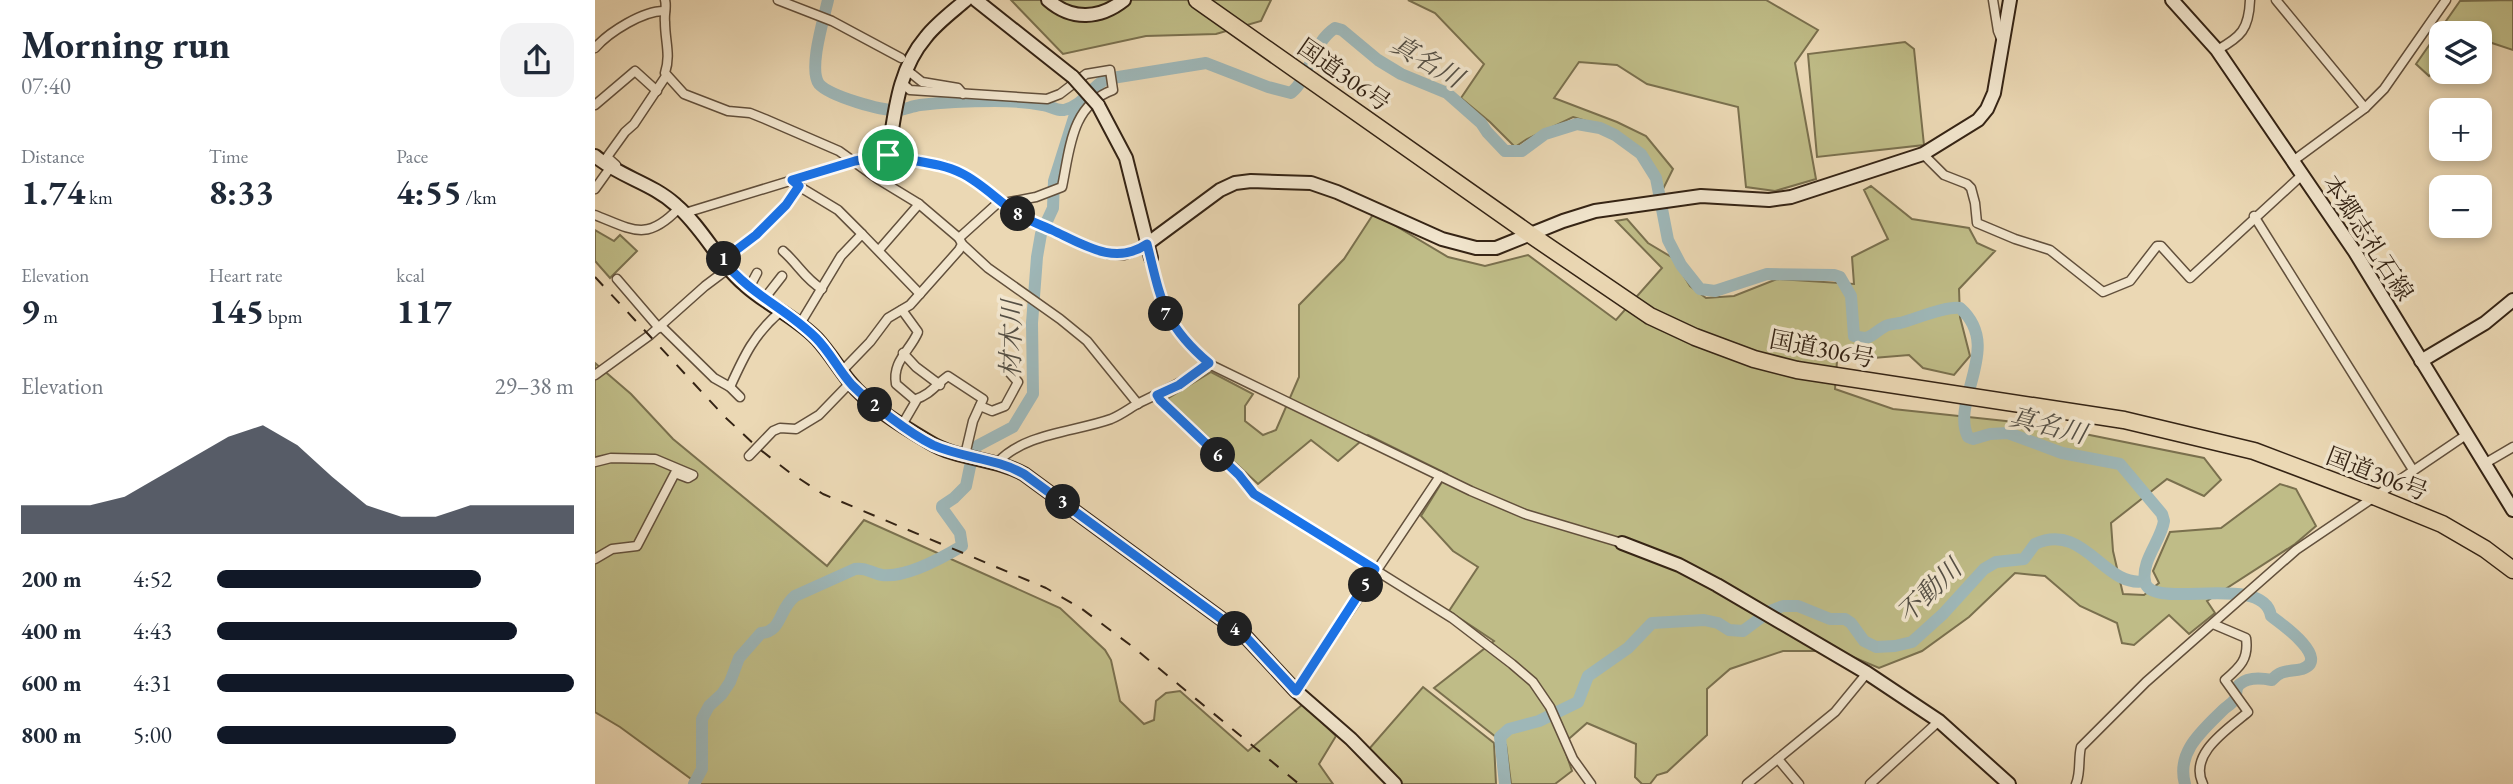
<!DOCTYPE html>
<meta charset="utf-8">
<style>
body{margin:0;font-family:"EB Garamond","Noto Serif JP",serif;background:#f2f2f3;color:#1f2937;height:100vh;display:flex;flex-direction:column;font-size:26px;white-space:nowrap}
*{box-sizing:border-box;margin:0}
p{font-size:23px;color:#747a83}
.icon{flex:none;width:38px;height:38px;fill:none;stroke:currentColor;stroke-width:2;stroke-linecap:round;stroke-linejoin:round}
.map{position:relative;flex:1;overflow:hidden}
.sheet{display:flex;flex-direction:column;background:#fff;width:595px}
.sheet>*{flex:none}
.buttons{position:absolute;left:1834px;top:21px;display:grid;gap:14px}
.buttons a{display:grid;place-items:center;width:63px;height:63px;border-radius:14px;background:#fff;box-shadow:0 4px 10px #0003;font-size:35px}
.pin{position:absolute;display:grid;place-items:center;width:60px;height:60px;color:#fff;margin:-30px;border:4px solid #fff;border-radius:50%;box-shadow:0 2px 7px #0007}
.km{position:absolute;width:35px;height:35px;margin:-18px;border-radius:50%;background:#222;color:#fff;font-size:19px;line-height:35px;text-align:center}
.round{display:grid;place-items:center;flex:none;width:74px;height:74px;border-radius:21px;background:#f2f2f3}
.headline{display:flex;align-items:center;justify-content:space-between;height:119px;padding:0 21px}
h1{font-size:38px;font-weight:700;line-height:52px}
.stats{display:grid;grid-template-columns:repeat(3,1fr);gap:10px;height:119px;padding:7px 21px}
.stats div{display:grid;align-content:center}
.stats b{font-size:35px;font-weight:700}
.stats small{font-size:19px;font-weight:400}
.stats p{font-size:19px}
.chart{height:196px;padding:14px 21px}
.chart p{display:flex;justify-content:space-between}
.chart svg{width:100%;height:126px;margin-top:7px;fill:#111827;opacity:.7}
ul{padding:0 21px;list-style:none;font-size:23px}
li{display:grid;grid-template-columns:112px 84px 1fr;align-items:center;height:52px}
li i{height:18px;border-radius:9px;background:#111827}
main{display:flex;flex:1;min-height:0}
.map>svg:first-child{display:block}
.green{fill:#bfbc87;stroke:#7a704e;stroke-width:2}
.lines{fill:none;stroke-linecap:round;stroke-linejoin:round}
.river{stroke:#9eb7b8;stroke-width:12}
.street-casing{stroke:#62503c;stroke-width:11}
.secondary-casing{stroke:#342314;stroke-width:16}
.highway-casing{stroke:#342314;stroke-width:19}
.street{stroke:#f2e6ce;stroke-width:8}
.secondary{stroke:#f2e6ce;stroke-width:12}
.highway{stroke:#ebd8b4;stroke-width:16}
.rail{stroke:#342314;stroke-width:2;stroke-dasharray:12 12;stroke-linecap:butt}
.secondary-bridge-casing{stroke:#342314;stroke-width:16;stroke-linecap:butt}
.secondary-bridge{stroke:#f2e6ce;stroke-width:12}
.route-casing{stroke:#fff;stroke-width:14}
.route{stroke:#1a73e8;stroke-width:9}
.labels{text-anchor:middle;stroke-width:7;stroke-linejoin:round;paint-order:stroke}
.street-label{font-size:24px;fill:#342314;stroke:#f2e6ce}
.water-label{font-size:26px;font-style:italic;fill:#544f45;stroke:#f2e6ce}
</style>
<main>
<section class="sheet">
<div class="headline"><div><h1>Morning run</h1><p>07:40</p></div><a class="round"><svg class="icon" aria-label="share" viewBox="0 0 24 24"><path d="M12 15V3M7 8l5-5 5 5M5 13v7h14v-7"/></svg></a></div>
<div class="stats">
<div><p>Distance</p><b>1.74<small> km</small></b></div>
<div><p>Time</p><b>8:33</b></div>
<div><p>Pace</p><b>4:55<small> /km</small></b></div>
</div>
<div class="stats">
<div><p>Elevation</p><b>9<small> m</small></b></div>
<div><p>Heart rate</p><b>145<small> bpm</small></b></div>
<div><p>kcal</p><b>117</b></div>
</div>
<div class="chart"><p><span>Elevation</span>29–38 m</p>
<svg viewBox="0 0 160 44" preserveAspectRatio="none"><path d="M0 44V34L10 34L20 34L30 31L40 24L50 17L60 10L70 6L80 13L90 24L100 34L110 38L120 38L130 34L140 34L150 34L160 34V44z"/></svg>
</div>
<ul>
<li><b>200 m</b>4:52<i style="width:74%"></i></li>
<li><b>400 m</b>4:43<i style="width:84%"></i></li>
<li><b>600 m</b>4:31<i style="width:100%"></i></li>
<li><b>800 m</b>5:00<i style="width:67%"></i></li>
</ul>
</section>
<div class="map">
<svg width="1918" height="784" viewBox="0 0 1918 784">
<rect width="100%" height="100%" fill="#ebd8b4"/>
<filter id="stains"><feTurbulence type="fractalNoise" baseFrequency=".00286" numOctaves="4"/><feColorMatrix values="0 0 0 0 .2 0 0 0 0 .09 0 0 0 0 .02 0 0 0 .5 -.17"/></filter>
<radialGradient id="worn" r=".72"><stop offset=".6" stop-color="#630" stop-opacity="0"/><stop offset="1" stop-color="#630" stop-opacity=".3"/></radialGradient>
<!-- green -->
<g class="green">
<polygon points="416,0 676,0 666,21 621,34 551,36 468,54"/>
<path d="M813,0h358l52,30 -23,33 21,116 -41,12 -29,-4 -8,-80 -91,-23 -30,-19 -38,-3 -25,36 63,24 29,14 27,33 -12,24c-11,-48 -43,-63 -88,-76l-46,22 -12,8 -25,-25 -29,-24 23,-34 -49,-51z"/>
<polygon points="1918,0 1918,50 1897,43 1881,32 1846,33 1846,63 1834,76 1821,64 1865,1"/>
<polygon points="1310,42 1319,49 1329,145 1222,157 1213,54"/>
<polygon points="1276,186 1317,219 1374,228 1382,243 1400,251 1364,289 1365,317 1375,356 1359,375 1328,368 1314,355 1242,361 1240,389 1298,409 1440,424 1609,458 1626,480 1609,496 1572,479 1516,523 1518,551 1528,594 1549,595 1564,583 1558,571 1575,532 1626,528 1685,484 1701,489 1721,526 1700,544 1612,601 1620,613 1594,634 1574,615 1539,645 1527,643 1522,623 1485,606 1450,576 1420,573 1374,617 1327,651 1284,668 1244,651 1188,651 1135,669 1112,689 1112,735 1072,772 1062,775 1055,784 1047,784 1040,777 1041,744 992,723 968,744 977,771 960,784 916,784 911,745 839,688 899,641 854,611 883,567 858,551 826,516 852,474 773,435 743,461 716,440 663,484 572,399 616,372 658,394 650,406 650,421 668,435 681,430 704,377 704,305 749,259 779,213 853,257 890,266 933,255 1021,320 1067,268 1021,221 1032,219 1053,243 1078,258 1095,286 1111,298 1139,296 1182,279 1259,284 1257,257 1293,239 1269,190"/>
<polygon points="0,230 19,241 25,235 42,251 15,278 0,261"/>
<polygon points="0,363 36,394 78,439 232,566 269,520 465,608 510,650 516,660 525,701 549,724 559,720 561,701 571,693 585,691 653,751 708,704 741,736 724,764 738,784 103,784 25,727 0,712"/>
<polygon points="828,687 899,743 901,784 805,784 774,749"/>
</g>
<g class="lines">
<!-- river -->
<g class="river">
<path d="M233,0c-4,18 -20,69 -9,84 11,12 64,28 81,26 6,-1 13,-4 20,-5 24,-3 51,-4 75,-4 16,0 33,1 48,4 8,1 13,6 21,5 19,-4 26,-22 42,-31l100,-16 62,24 23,6c21,-18 20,-49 44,-65l7,2 36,30 23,14 46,19 34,30 6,9 18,19h17l23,-17 32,-10 23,4 15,7 26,19 15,24 12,62 13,25 19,24 15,2 52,-17 67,1 6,2 11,19 3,40c18,5 17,-2 30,-9 4,-3 11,-3 16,-4 16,-4 45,-17 60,-15 44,39 -10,92 8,129l5,2 17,-5 18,-1 54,20 58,11 42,50 2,7c-3,20 -23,39 -19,61 6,30 119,-11 126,34 8,6 61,43 31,53 -12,3 -21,0 -30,11 -10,-2 -24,-3 -32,4 -6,4 -2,9 -5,15 -2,4 -9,8 -12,11 -21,21 -47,42 -38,74"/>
<path d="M99,784l8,-15v-50l7,-13 13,-12 8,-12 9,-24 22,-25c21,-1 17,-23 34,-37l60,-27c11,-2 16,4 27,6 24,3 60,-17 80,-29l-2,-13 -18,-25v-2l12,-8 12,-12 7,-34 4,-6 36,-19 20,-33 -1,-71 5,-66 4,-23 12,-26 1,-27 24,-76"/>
<path d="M910,784l-5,-47 9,-8 30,-8 39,-19 10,-26 40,-28 24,-25 52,-3 14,3 11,7 14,1 27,-20 13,-5h15l32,13h15l6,4 13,18 12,6 19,-1 17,-4 31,-28 41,-45 12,-7 28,-3 11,-15c50,-23 69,45 110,37"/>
</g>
<!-- street casing -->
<g class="street-casing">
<g id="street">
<path d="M70,0c2,7 -1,14 0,22 0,19 6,33 0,51l19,21 44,17 22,2 15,6 74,32 39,28 41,25 40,34"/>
<polyline points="183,0 237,21 306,58"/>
<polyline points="1398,0 1403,31 1407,41"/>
<polyline points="1681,0 1770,108"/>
<path d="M0,48c14,-16 49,-38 70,-37"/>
<path d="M1622,50c24,-13 32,-21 33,-50"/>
<polyline points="317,74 327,82 363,88 368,94"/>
<path d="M307,83l8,7 137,9 13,-5 26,-20 24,-4 3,20c-42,15 -43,59 -51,97l-26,10 -32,6"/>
<polyline points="0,105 40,71 62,91"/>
<polyline points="1328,154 1349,175 1372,184 1376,188 1380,203 1382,223 1420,239 1455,250 1508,292 1535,281 1562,246 1566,246 1595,278 1707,175"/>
<polyline points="1698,161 1770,108 1789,89 1851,0"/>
<polyline points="21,165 12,157 30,132 39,124 71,76"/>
<polyline points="200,184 243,210 267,234"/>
<polyline points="0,189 15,168"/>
<polyline points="90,213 260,161 293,155 351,166 369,174 424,215 496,249 513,254 529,255 543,250 552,244"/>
<path d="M0,215c38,15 52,27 84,-7"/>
<polyline points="1659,216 1818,470"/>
<polyline points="367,244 393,268 465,319 492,341 543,404"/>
<polyline points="284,250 324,204"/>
<path d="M188,251c15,13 22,28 39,38"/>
<path d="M556,258c11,50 19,72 58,106l262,127 54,23 97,29"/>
<polyline points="128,260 161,235 191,205 204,186"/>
<polyline points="22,279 64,328"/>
<polyline points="154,288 162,273"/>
<polyline points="169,299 187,276"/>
<path d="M307,310l16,22c-8,19 -26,29 -22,52l20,17 -14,24"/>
<polyline points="205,324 246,256 267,234 325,294"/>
<polyline points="66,326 119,378 135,387 145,397"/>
<polyline points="308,353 321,367 345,385"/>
<polyline points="247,371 275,342 293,318 315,305 364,250 367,244 364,238 405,201"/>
<polyline points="0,375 55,335 110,286 134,268"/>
<path d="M135,387c14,-31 24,-53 51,-76"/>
<polyline points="562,395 644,475 659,494 857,618 917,664 938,682 955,707 978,759 996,784"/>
<path d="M319,400c19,-7 21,-15 34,-24l35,23 -10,22 -8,34"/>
<polyline points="385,406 397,411 410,406 423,382 415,373"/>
<polyline points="154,456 178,431 185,428 201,429 224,415 255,383"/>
<polyline points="0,462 16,458 60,459 98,475 93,478 80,473 42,546 17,549 0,559"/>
<path d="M402,463c27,-30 78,-31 114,-44 10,-4 19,-11 28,-16 25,-12 48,-23 70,-39"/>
<polyline points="1889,464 1918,447"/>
<polyline points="701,691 845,476"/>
<polyline points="1183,759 1204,784"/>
<polyline points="1152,784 1240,712 1272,673"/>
<polyline points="1275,784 1344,721"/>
<path d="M1481,784c5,-12 2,-25 5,-37l65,-65 150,-132 170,-115"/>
<path d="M1608,784c-15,-30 25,-55 45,-72l-23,-32c15,-13 24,-21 21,-42l-33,-14"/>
</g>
</g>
<!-- secondary casing -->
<g class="secondary-casing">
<g id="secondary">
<polyline points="381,0 478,77"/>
<path d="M453,0c24,21 52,19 76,0"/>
<polyline points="1577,0 1622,50 1760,252 1918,510"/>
<polyline points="503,105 531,158 556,258"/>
<path d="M293,155c7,-41 9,-84 38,-118 11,-14 26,-25 40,-37"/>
<path d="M0,156c25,21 57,27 81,49 27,23 42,57 69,80 22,20 51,32 72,54 12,13 21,28 32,42 20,25 53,45 80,61 29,18 66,16 95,32l222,163 50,54 55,48 44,45"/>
<polyline points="552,244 625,190 640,183 656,181 716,183 742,192 847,239 881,248 901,248 968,221 1000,211 1106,196 1174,200 1196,197 1328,154 1383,120 1392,109 1399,93 1415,0"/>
<polyline points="1826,361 1890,323 1918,300"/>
<polyline points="1027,543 1084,565 1122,585 1272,673 1344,721 1414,784"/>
</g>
</g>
<!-- highway casing -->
<g class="highway-casing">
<polyline id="highway" points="602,0 936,235 1055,316 1100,337 1159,359 1202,370 1529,420 1659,451 1781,497 1847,524 1890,549 1918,570"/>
</g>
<!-- street -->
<use href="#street" class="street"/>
<!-- secondary -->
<use href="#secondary" class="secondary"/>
<!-- highway -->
<use href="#highway" class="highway"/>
<!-- rail -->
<polyline class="rail" points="0,277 130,417 163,448 194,472 228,494 451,588 487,609 538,647 704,784"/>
<!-- secondary-bridge casing -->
<g class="secondary-bridge-casing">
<polyline id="secondary-bridge" points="478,77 503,105"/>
</g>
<!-- secondary-bridge -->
<use href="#secondary-bridge" class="secondary-bridge"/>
</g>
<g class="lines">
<!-- route casing -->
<g class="route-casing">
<path id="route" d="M293,155c24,7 51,7 73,18 21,10 38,29 57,41 11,7 23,11 34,16 32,15 63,36 95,14 14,56 16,80 62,119l-30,22 -22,10 3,5 79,75 15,19 121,75 -79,122 -50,-54 -222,-163c-28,-16 -62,-16 -91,-29 -24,-12 -62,-41 -81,-60 -13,-14 -22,-33 -36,-47 -30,-30 -66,-43 -93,-78l33,-25 30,-30 13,-19 -7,-6 63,-19z"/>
</g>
<!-- route -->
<use href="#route" class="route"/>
</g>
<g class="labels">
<!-- street labels -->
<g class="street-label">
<text transform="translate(749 75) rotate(35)" y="8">国道306号</text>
<text transform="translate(1773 238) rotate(57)" y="8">本郷志礼石線</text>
<text transform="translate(1227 349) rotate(11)" y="8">国道306号</text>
<text transform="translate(1782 474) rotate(21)" y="8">国道306号</text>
</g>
<!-- water labels -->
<g class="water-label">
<text transform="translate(832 61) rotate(30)" y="9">真名川</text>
<text transform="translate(416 339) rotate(-89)" y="9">材木川</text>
<text transform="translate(1453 425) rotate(14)" y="9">真名川</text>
<text transform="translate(1334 591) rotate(-44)" y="9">不動川</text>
</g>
</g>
<rect width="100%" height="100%" filter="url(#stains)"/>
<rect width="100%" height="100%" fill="url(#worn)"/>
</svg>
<div class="buttons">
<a><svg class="icon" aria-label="layers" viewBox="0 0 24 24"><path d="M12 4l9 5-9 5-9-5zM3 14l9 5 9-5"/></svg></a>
<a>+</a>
<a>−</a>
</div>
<div class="pin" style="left:293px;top:155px;background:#1e9e55"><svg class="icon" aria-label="arrive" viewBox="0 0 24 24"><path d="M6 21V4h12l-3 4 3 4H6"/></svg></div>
<b class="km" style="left:129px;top:259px">1</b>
<b class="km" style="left:280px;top:405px">2</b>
<b class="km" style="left:468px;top:502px">3</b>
<b class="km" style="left:640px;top:629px">4</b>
<b class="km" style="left:771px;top:585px">5</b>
<b class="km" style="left:623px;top:455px">6</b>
<b class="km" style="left:571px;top:314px">7</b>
<b class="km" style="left:423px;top:214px">8</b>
</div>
</main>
